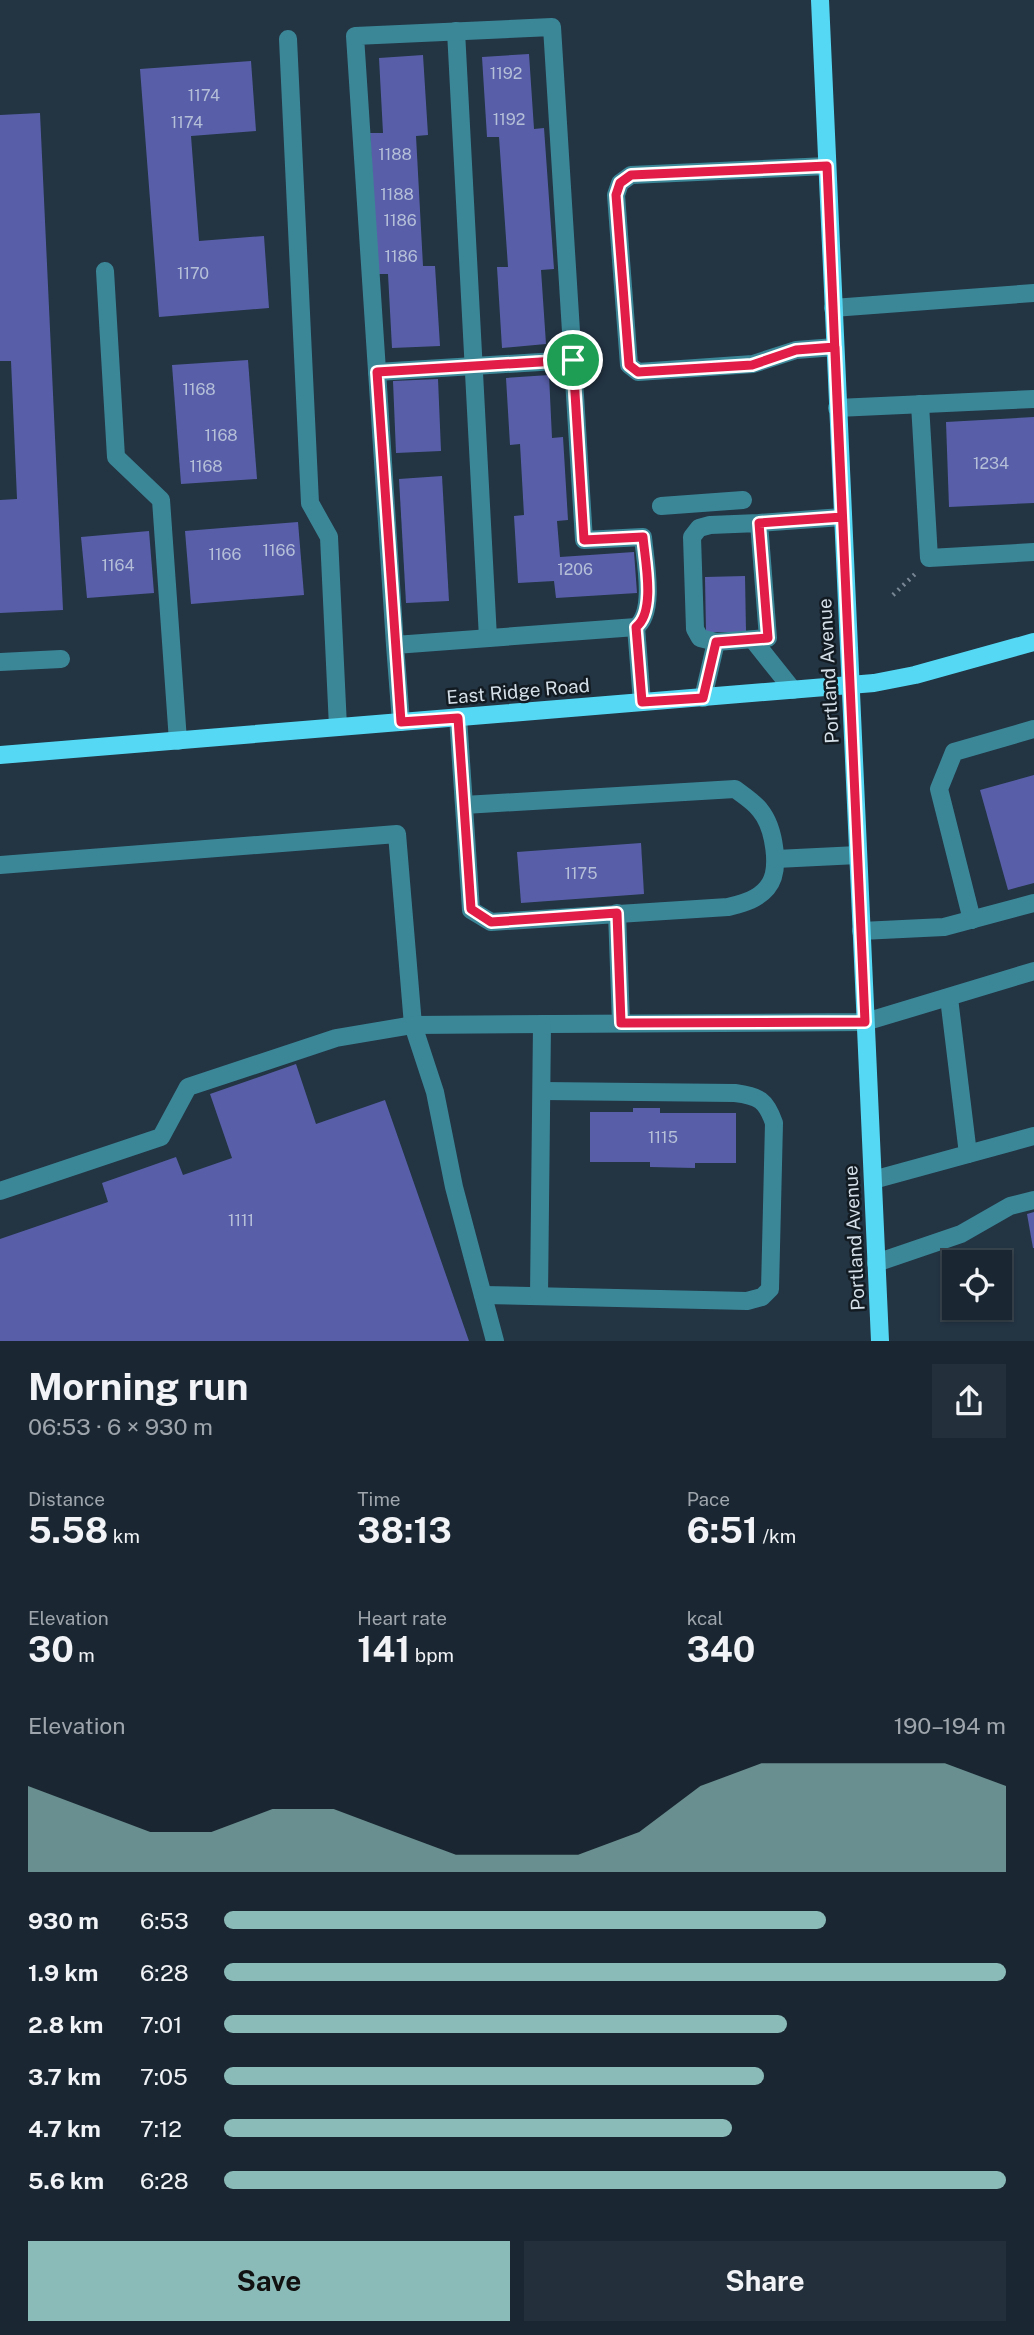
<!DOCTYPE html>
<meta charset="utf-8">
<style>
body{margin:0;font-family:"Public Sans",sans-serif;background:#232f3a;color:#f1f3f6;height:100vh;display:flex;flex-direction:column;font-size:26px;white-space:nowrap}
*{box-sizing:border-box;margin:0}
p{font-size:23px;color:#9fa5ac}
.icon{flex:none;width:38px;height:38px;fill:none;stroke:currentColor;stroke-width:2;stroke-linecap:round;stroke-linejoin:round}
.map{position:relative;height:1341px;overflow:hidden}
.drawer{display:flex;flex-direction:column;background:#1a2732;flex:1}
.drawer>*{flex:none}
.controls{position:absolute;left:942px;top:1250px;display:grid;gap:14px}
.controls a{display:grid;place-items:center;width:70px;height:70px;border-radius:0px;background:#1a2732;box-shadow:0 2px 5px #0004,0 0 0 2px #38444d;font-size:35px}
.pin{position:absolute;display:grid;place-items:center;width:60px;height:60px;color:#fff;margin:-30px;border:4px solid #fff;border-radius:50%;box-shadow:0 2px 7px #0007}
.round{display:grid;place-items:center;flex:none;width:74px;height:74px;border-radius:0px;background:#232f3a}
.summary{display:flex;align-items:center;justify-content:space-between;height:119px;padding:0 28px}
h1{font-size:38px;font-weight:700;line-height:52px}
.metrics{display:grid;grid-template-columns:repeat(3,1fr);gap:10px;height:119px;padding:7px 28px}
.metrics div{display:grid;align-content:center}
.metrics b{font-size:35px;font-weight:700}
.metrics small{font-size:19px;font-weight:400}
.metrics p{font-size:19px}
.chart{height:196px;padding:14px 28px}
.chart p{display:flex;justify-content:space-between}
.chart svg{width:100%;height:126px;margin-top:7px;fill:#8bbbb9;opacity:.7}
.button{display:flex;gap:14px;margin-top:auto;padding:14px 28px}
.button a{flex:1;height:80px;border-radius:0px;background:#8bbbb9;color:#111;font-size:28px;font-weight:700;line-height:80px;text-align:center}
.button a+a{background:#232f3a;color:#f1f3f6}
ul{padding:0 28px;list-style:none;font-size:23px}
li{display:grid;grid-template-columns:112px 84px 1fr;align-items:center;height:52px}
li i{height:18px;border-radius:9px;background:#8bbbb9}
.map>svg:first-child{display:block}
.building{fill:#585fa8}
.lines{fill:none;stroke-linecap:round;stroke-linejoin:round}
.path{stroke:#798794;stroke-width:4.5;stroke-dasharray:2 5;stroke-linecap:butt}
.minor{stroke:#3b8798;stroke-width:18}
.major{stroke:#55d8f4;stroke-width:18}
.route-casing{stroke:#fff;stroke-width:14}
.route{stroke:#e11d48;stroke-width:9}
.labels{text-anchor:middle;stroke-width:5;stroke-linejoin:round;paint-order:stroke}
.number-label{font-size:16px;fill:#b5bfd8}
.street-label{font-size:19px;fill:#d4dfe8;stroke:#131b22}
</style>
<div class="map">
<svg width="1034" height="1341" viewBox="0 0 1034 1341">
<rect width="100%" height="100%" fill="#233443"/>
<!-- building -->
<g class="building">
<polygon points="529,54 534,129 544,128 554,269 541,270 546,344 502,348 497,267 508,267 499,137 487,137 482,57"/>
<polygon points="423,55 428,135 416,136 423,266 435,266 440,346 392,348 388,274 378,274 370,133 383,133 379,58"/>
<polygon points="251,61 256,131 191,136 199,241 264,236 269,308 159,317 140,69"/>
<polygon points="40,113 63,610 0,613 0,500 17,499 11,361 0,361 0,115"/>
<polygon points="248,360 257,479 181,484 172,365"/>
<polygon points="549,375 552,438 563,437 568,520 557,521 560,557 634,552 637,593 556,598 554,581 518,583 514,516 524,515 520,444 510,445 506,378"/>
<polygon points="438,379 441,451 396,453 393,381"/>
<polygon points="1034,417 1034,503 949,507 946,422"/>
<polygon points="442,476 449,601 406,603 399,479"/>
<polygon points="298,522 304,595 191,604 185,531"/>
<polygon points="149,531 154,593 87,598 81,537"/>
<polygon points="745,576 746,632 706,632 705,577"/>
<polygon points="1034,775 1034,883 1008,890 980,790"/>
<polygon points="641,843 644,894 521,903 517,852"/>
<polygon points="296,1064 316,1124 385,1100 469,1341 0,1341 0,1239 108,1202 102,1183 176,1157 183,1175 232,1158 210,1094"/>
<polygon points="633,1108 660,1108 660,1113 736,1113 736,1163 695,1163 695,1168 650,1167 650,1162 590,1162 590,1112 633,1112"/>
<polygon points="1034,1212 1034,1248 1033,1248 1027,1214"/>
</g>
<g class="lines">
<!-- path -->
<polyline class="path" points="893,595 915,574"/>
<!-- minor -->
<g class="minor">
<polyline points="456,31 488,638"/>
<polyline points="288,39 310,503 329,537 338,727"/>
<polyline points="827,166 631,175 620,183 616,195 629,365 638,372 753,364 796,350 835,347"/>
<polyline points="105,271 116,457 161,500 178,741"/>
<polyline points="833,308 1034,293"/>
<polyline points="377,372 573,360"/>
<polyline points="920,404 929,558 1034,552"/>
<polyline points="837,408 1034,399"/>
<polyline points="661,506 743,500"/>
<polyline points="759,523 710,525 699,528 692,537 695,629 700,638 716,642 768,638 759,523 842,517"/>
<polyline points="636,627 642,702"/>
<polyline points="753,640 793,690"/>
<path d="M395,645l-40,-609 197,-9 32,513 59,-3c2,23 13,75 -7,90l-241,18 6,77"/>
<polyline points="0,662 61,659"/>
<polyline points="703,698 716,642"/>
<path d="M458,717l13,193 20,12 237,-15c15,-4 29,-7 39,-19 15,-17 7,-61 -7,-78 -6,-8 -17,-15 -25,-21l-271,16"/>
<polyline points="776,859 858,855"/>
<polyline points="0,865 397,834 413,1025 435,1092 454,1187 495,1341"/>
<polyline points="617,913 621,1023"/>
<polyline points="972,920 939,789 954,752 1034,729"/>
<polyline points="861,931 944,927 1034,903"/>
<polyline points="968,1154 1034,1136"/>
<polyline points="873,1180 968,1154 949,998"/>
<polyline points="0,1191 161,1137 188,1087 336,1038 413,1025 865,1022 1034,971"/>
<polyline points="876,1263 961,1234 1010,1206 1034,1200"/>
<path d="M483,1295l264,6 15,-4 8,-8 4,-166c-8,-23 -15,-27 -39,-30l-193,-2"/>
<polyline points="539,1296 542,1024"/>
</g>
<!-- major -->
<g class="major">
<polyline points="820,0 880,1341"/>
<polyline points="0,755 874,683 915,675 1034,642"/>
</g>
</g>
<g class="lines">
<!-- route casing -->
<g class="route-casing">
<path id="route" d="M573,360l-196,12 24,350 57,-4 13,191 20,13 126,-9 4,110 244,-1c-11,-225 -21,-450 -30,-675l-39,3 -44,15 -114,7 -9,-7 -13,-170 4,-12 11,-8 196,-9c5,117 10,234 15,351l-83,6 9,115 -52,4 -13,56 -61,4 -6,-75c20,-15 9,-67 7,-90l-59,3 -11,-180"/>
</g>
<!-- route -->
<use href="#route" class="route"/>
</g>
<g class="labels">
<!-- number labels -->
<g class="number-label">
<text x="506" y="79">1192</text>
<text x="204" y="101">1174</text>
<text x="509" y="125">1192</text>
<text x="187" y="128">1174</text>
<text x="395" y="160">1188</text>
<text x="397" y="200">1188</text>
<text x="400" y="226">1186</text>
<text x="401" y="262">1186</text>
<text x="193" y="279">1170</text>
<text x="199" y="395">1168</text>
<text x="221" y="441">1168</text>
<text x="991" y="469">1234</text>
<text x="206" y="472">1168</text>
<text x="279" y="556">1166</text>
<text x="225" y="560">1166</text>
<text x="118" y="571">1164</text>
<text x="575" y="575">1206</text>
<text x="581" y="879">1175</text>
<text x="663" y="1143">1115</text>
<text x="241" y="1226">1111</text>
</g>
<!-- street labels -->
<g class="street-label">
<text transform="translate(828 671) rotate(-93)" y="7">Portland Avenue</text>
<text transform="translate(518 691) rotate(-5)" y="7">East Ridge Road</text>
<text transform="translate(854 1238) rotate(-93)" y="7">Portland Avenue</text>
</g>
</g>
</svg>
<div class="controls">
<a><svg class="icon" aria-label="locate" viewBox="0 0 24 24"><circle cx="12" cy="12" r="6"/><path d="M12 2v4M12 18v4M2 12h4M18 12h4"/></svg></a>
</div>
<div class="pin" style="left:573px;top:360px;background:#1e9e55"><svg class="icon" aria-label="arrive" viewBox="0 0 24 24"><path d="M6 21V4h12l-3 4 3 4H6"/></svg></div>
</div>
<section class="drawer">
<div class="summary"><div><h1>Morning run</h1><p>06:53 · 6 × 930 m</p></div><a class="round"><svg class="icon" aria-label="share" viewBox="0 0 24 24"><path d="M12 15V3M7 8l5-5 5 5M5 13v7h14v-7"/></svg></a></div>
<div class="metrics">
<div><p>Distance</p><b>5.58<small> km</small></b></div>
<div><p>Time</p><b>38:13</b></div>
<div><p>Pace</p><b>6:51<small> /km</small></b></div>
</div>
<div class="metrics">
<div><p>Elevation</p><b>30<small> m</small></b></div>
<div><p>Heart rate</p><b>141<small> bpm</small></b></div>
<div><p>kcal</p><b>340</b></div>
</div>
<div class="chart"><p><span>Elevation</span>190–194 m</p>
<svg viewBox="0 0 160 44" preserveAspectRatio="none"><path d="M0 44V14L10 22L20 30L30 30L40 22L50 22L60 30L70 38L80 38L90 38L100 30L110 14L120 6L130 6L140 6L150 6L160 14V44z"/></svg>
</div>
<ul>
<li><b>930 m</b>6:53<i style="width:77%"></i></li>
<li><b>1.9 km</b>6:28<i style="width:100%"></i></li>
<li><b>2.8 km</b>7:01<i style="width:72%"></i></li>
<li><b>3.7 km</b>7:05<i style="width:69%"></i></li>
<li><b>4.7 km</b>7:12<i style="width:65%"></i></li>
<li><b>5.6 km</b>6:28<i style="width:100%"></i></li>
</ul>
<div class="button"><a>Save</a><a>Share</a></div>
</section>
